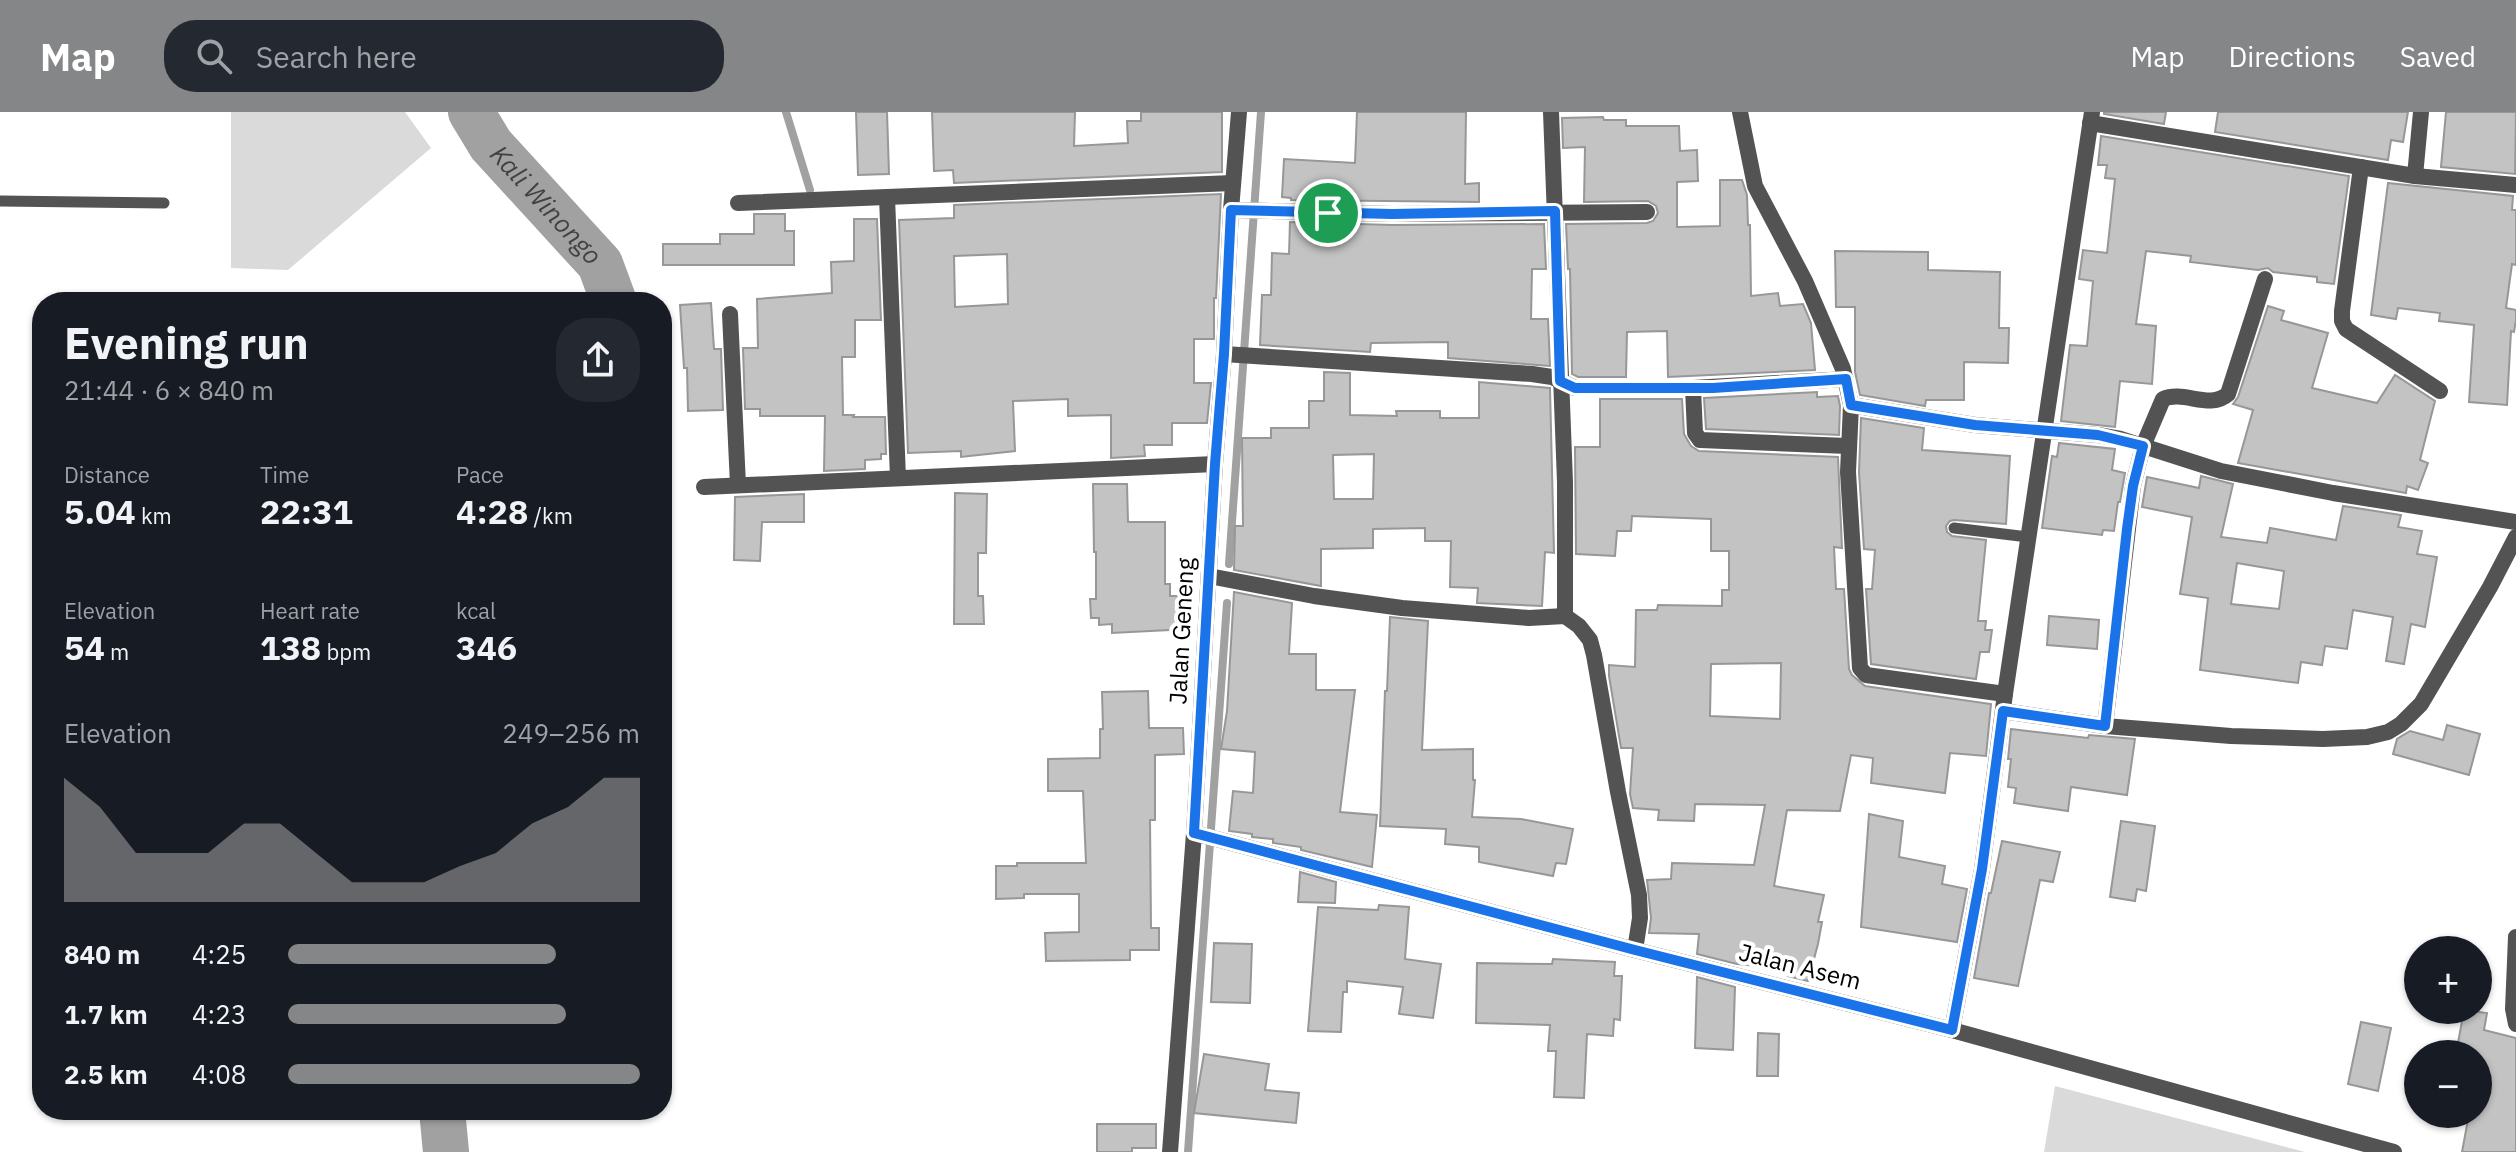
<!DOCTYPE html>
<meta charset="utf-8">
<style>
body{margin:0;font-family:"IBM Plex Sans",sans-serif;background:#242831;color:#f1f3f6;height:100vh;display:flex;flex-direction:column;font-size:30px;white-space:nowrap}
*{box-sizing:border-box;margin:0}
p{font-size:26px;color:#9ea1a6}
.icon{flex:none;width:44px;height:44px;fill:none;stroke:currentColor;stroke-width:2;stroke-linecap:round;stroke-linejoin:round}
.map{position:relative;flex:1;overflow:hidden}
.details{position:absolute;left:32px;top:180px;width:640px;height:828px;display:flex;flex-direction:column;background:#171b24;border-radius:32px;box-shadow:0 2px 6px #0004}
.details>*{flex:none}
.buttons{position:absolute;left:2404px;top:824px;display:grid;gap:16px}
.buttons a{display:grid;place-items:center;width:88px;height:88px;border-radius:50%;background:#171b24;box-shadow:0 2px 6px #0004;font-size:40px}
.pin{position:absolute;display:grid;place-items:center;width:68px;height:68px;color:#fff;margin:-34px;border:4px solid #fff;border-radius:50%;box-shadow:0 2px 8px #0007}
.round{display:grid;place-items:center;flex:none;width:84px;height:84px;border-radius:32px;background:#242831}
.overview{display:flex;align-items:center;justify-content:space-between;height:136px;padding:0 32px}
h1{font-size:44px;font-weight:700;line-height:60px}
.stats{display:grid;grid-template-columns:repeat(3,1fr);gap:12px;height:136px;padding:8px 32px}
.stats div{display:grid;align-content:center}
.stats b{font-size:34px;font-weight:700}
.stats small{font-size:22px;font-weight:400}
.stats p{font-size:22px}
.chart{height:224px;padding:16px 32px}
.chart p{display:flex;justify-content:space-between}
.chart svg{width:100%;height:144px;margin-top:8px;fill:#858687;opacity:.7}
ul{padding:0 32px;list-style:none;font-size:26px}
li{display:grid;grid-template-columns:128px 96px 1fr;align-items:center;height:60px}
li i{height:20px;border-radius:10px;background:#858687}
header{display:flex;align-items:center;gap:48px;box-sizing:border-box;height:112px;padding:0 40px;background:#858687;color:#fff}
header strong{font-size:38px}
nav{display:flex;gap:44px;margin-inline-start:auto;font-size:28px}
.search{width:560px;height:72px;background:#242831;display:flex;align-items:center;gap:20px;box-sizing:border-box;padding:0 28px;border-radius:32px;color:#9ea1a6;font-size:30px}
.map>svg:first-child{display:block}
.green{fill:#dadada}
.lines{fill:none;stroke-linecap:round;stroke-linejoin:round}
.stream{stroke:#a1a1a1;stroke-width:8}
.river{stroke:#a1a1a1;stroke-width:46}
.building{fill:#c3c3c3;stroke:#979797;stroke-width:2;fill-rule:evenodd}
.lane{stroke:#535353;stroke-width:11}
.street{stroke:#535353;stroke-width:16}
.route-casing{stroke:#fff;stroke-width:16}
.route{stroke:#1a73e8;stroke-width:10}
.labels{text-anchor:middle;stroke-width:8;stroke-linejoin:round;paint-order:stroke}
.street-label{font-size:24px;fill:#000;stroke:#fff}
.water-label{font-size:26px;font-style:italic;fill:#424242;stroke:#fff}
</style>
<header>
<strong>Map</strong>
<div class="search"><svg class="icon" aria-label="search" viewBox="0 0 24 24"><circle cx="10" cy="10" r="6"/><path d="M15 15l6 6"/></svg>Search here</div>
<nav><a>Map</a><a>Directions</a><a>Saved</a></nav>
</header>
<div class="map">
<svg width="2516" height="1040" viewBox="0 0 2516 1040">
<rect width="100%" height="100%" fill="#fff"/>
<!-- green -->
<g class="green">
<polygon points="231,0 405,0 431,36 288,158 231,156"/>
<polygon points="2055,974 2305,1040 2044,1040"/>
</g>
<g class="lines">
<!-- stream -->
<g class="stream">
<polyline points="786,0 810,78"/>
<polyline points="1229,452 1261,0"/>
<polyline points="1188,1040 1227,491"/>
</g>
<!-- river -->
<g class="river">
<path id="s1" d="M471,0l20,33 109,119 14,38"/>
<polyline points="442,998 446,1040"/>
</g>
</g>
<!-- building -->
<g class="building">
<polygon points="856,0 887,0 889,62 858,63"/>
<polygon points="932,0 1075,0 1074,34 1128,31 1127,9 1141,9 1141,0 1222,0 1222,60 954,71 953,58 934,59"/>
<polygon points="1357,0 1466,0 1465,72 1479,71 1479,90 1291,88 1291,86 1282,85 1284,47 1355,51"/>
<polygon points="2104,0 2166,0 2164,12 2104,2"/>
<polygon points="2218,0 2408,0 2403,30 2391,28 2388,48 2215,20"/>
<polygon points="2446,0 2516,0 2515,62 2441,55"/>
<polygon points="1603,5 1604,8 1626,8 1626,14 1679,14 1680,39 1697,38 1698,69 1677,70 1677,115 1720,114 1720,68 1742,68 1747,83 1748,113 1750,113 1751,184 1778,181 1780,194 1803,192 1811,211 1815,258 1668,265 1667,219 1627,220 1626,265 1578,265 1572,262 1570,157 1568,157 1566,112 1647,111 1653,109 1658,101 1656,94 1648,89 1584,90 1585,35 1563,36 1562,6"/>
<polygon points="2101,24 2349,64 2334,172 2317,170 2317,165 2273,160 2268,156 2258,158 2190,150 2191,144 2146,139 2136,212 2156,214 2152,272 2120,269 2115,315 2061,309 2070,233 2087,234 2093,169 2079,167 2083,138 2107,141 2115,67 2105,66 2107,53 2098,53"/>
<polygon points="2388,71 2513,84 2512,98 2516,98 2516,153 2512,152 2506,196 2516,198 2516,208 2514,220 2511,219 2507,293 2469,290 2474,213 2439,209 2440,201 2398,196 2396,207 2371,203"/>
<path d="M1221,82l-5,104h-2v41h-20v44h17l-4,40h-35v22h-28l1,11 -34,2v-43l-43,1v-17l-55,2 2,50 -54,6v-6l-53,2 -9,-233 55,-2v-13zM1007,142l1,50 -53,3 -1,-51z"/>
<polygon points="754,102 785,102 785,119 794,119 794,153 663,153 663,132 720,132 720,122 754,122"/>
<polygon points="854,107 877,107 881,208 855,208 855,245 842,245 843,303 854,303 853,305 885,305 886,342 881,342 881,347 865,348 865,357 824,359 825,304 760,304 760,297 745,297 743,236 758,236 757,187 832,181 831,150 854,149"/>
<polygon points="1290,110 1392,113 1544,112 1546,157 1532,157 1531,207 1548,207 1550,254 1448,246 1448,230 1371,231 1370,240 1260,233 1262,183 1271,183 1272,141 1289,142"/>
<polygon points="1835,139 1928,140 1928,158 2000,160 1999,216 2009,216 2008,251 1964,250 1964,288 1926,288 1925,294 1860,283 1855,260 1855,195 1836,195"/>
<polygon points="711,191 714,237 721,237 723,298 688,299 687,256 684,256 680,193"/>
<polygon points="2268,194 2284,199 2281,208 2328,221 2312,276 2377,291 2395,263 2435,289 2420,348 2428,351 2418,378 2407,374 2406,381 2238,351 2253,298 2233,292 2238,285"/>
<path d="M1324,260l26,1v42l47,1 -1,-5h44v7h39v-36l71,6 4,165 -9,-1 -3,54 -65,-3 1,-15 -28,-1 1,-46h-26v-13l-52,1v19l-52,1v37l-87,-16 1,-44h8l-1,-88h29v-10h38v-27h15zM1374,342l-1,45h-39l-1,-44z"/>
<polygon points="1817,280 1817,285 1838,284 1840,294 1839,323 1706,317 1704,286"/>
<path d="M1600,287h82l2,35 7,12 8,5 139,6 4,91 -8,-1 2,42h8l5,80 3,6 13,11 126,18 -5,52 -36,-3 -5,40 -74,-10 2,-25 -22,-3 -11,56 -53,-1 -13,76 50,9 -6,27h4l-4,22 -10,37 -20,-5 2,-7 -53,-5 -40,-10 2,-20 -50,-1 2,-15 -4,-38 24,-1 1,-16 82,2 11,-60 -70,-1 -1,17 -36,-1 1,-10 -26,-2 -3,-14 3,-46h-12l-12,-72v-11l26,2 1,-57h21l1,-5 64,1v-16h7v-39h-18v-32l-79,-3 -1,15h-14l-2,25 -39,-2 -1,-107h25zM1781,551l-1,56 -70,-3 1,-52z"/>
<polygon points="1861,306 1924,316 1922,338 2010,344 2006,412 1954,408 1950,409 1946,414 1947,420 1952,424 1986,428 1978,509 1986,509 1985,518 1992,518 1989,540 1980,540 1976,567 1871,552 1866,477 1872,477 1875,438 1864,437 1859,360"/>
<polygon points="2059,331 2115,337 2112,358 2125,361 2120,390 2118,390 2114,419 2103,418 2102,423 2042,416 2052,344 2057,345"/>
<path d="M2201,364l32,8 -12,53 46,6 3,-15 66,12 7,-34 58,9 -3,12 24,4 -5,23 20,3 -12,70 -14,-3 -7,40 -18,-3 7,-44 -40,-7 -6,39 -22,-3 -3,19 -21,-3 -3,21 -98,-13 8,-72 -28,-4 12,-77 -50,-10 5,-30 52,11zM2237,451l47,8 -5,38 -48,-5z"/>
<polygon points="1093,372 1127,372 1128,410 1165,410 1165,472 1170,472 1170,484 1188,484 1189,517 1112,521 1112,512 1099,513 1099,506 1091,506 1090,487 1096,487 1096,440 1094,440"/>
<polygon points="955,381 987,382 986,441 978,441 978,484 983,484 984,512 954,512"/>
<polygon points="804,382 804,410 762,410 760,449 734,448 735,385"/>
<polygon points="1234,480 1292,491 1289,542 1316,542 1316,578 1355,578 1340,700 1377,703 1372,755 1301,738 1301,735 1273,731 1273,727 1252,725 1252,722 1229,719 1233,679 1253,681 1255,640 1221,637 1227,599"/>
<polygon points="2049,504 2099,508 2097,537 2047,533"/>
<polygon points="1390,505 1428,509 1422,638 1473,637 1473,668 1475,668 1472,705 1521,707 1573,717 1566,752 1556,751 1553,764 1479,750 1479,735 1445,732 1446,717 1380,714 1385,579 1387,579"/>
<polygon points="1148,579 1149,616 1183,616 1184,642 1155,643 1155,708 1150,708 1151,816 1159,816 1159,838 1130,838 1130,848 1046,849 1045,821 1079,820 1079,782 1024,782 1024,786 996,787 996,754 1017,754 1017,751 1086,751 1083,679 1048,679 1048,647 1100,646 1100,617 1103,617 1102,580"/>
<polygon points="2447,613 2480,622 2469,663 2393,642 2397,627 2410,619 2443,628"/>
<polygon points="2011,617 2088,626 2089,623 2135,627 2127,683 2071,675 2068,699 2014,691 2016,676 2008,675 2011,647 2008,647"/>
<polygon points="1869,702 1903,709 1899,745 1945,754 1942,772 1967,777 1957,830 1861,815"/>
<polygon points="2121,709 2155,714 2146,779 2137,777 2135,789 2110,785"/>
<polygon points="2002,729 2060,740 2053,770 2040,768 2018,874 1974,866 1989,781 1991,781"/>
<polygon points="1300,760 1336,770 1335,791 1298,790"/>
<polygon points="1379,793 1409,795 1405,847 1441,852 1433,906 1399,902 1403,875 1347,869 1347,880 1343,880 1341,920 1308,919 1318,795 1378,798"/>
<polygon points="1214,831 1252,832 1250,891 1211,890"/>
<polygon points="1553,847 1615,850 1614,864 1622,864 1620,908 1614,907 1613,924 1587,922 1584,986 1554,985 1556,939 1548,939 1550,913 1476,911 1477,851 1552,852"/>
<polygon points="1697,865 1735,875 1733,938 1695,936"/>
<polygon points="2464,898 2487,901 2484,918 2516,926 2516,1040 2462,1040 2469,1002 2478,1002 2478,942 2456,942"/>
<polygon points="2361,910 2391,916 2378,979 2348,972"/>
<polygon points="1758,921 1779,922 1778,964 1757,964"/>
<polygon points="1204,942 1269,952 1265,978 1299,981 1296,1011 1194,1001"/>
<polygon points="1097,1012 1156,1012 1156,1036 1132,1036 1132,1040 1097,1040"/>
</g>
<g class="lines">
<!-- lane -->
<g class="lane">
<polyline points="0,89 164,91"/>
<polyline points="1954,416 2028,425"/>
</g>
<!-- street -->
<g class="street">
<polyline points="1551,0 1565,370 1565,504"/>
<polyline points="1740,0 1755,74 1805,169 1843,257 1851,293 1848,360 1860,556 1866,563 2005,582"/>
<polyline points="2090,11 2415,64 2516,73"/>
<polyline points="2361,55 2342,199 2342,209 2346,217 2440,279"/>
<polyline points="2415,64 2421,0"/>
<polyline points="887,85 898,366"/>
<polyline points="738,91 1233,71"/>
<polyline points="1231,98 1392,102 1647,100"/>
<polyline points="730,202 738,373"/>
<polyline points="1224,242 1532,262 1552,265 1575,276 1693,276 1695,321 1700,328 1848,334"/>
<polyline points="1693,276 1846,267"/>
<polyline points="1851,293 1975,313 2098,323 2121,327 2221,359 2333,381 2516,410"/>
<polyline points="704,375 1215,352"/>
<polyline points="1209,464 1314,484 1402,496 1529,506 1565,504 1579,514 1590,528 1594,543 1618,680 1639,783 1640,806 1635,838"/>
<polyline points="2003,599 2105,614 2231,624 2323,627 2367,625 2388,620 2401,612 2421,592 2490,475 2516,425"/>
<path d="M2105,614l28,-240 10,-40 20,-47c21,-9 47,11 65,-5l37,-115"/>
<polyline points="1194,721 1635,838 1952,918 2394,1040"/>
<polyline points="2516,825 2513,897 2516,912"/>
<polyline points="1952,918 1982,757 2005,582 2092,0"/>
<polyline points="1170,1040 1194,721 1215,352 1224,242 1231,98 1239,0"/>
</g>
</g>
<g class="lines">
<!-- route casing -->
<g class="route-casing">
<polygon id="route" points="1231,98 1392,102 1555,99 1560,269 1575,276 1713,276 1846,267 1851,293 1975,313 2098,323 2143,334 2133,374 2127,417 2105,614 2003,599 1982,757 1952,918 1635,838 1194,721 1215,352 1224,242"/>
</g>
<!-- route -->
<use href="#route" class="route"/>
</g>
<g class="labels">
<!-- street labels -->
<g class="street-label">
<text transform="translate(1182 519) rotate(-87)" y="8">Jalan Geneng</text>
<text transform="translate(1800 855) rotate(14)" y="8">Jalan Asem</text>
</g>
<!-- water labels -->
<g class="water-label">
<text dy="9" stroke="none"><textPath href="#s1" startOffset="120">Kali Winongo</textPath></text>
</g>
</g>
</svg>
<div class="buttons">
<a>+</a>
<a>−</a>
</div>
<div class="pin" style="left:1328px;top:101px;background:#1e9e55"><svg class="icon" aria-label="arrive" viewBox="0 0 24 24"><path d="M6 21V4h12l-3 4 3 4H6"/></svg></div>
<section class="details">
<div class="overview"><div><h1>Evening run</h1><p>21:44 · 6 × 840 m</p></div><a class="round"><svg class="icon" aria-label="share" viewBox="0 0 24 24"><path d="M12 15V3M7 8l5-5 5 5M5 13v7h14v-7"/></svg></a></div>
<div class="stats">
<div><p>Distance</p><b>5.04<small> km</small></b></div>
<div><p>Time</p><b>22:31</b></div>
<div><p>Pace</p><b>4:28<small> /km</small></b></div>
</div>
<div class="stats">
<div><p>Elevation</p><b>54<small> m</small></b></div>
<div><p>Heart rate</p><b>138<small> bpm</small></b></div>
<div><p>kcal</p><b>346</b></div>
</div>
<div class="chart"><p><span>Elevation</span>249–256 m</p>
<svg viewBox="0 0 160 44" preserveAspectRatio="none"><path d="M0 44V6L10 15L20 29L30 29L40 29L50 20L60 20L70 29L80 38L90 38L100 38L110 33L120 29L130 20L140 15L150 6L160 6V44z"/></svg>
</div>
<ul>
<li><b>840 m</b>4:25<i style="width:76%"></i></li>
<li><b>1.7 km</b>4:23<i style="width:79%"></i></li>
<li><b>2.5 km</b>4:08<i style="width:100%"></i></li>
</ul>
</section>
</div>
